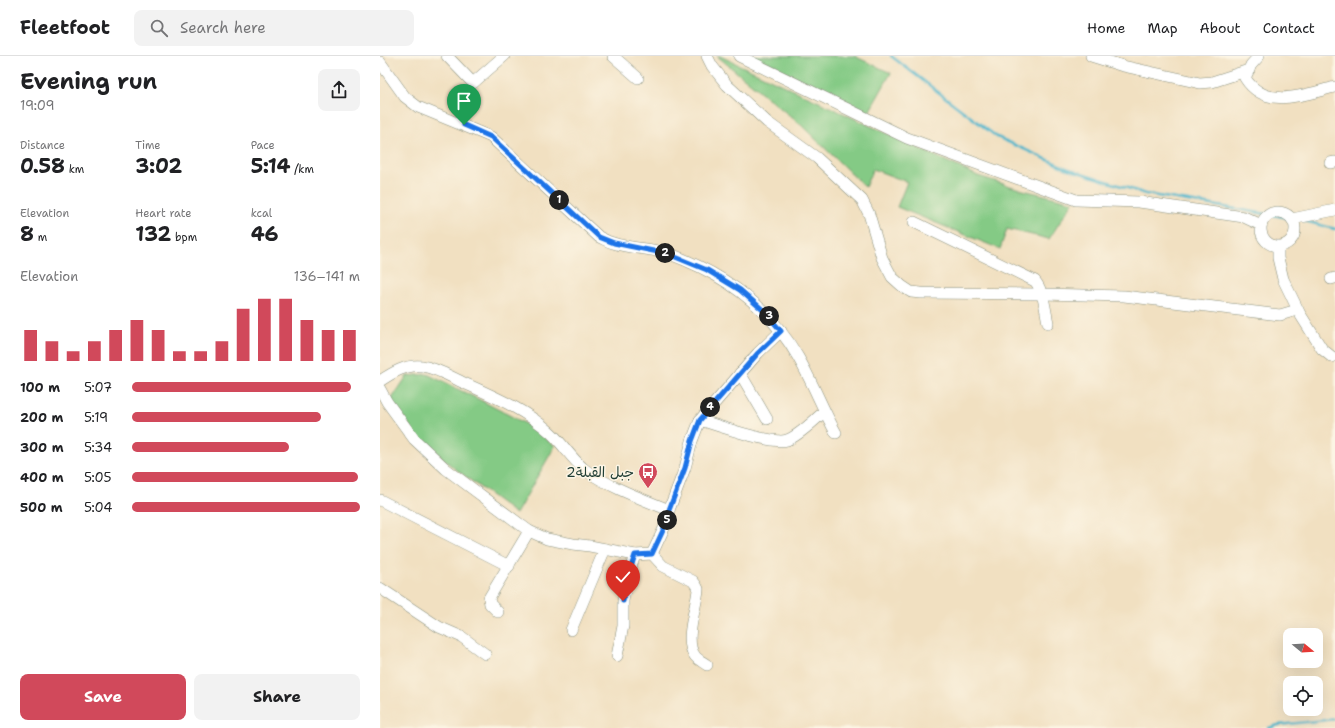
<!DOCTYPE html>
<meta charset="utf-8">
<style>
body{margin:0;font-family:"Shantell Sans","Playpen Sans Arabic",sans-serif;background:#f2f2f2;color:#202124;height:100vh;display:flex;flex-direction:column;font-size:15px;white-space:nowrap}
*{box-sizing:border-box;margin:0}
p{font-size:13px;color:#757577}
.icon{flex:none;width:22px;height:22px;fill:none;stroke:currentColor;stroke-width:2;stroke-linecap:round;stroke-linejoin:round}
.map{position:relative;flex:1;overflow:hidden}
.drawer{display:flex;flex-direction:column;background:#fff;width:380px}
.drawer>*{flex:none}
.needle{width:26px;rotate:108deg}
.fabs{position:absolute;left:903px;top:572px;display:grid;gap:8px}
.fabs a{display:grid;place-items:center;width:40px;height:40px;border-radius:8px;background:#fff;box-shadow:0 4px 16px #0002;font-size:20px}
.pin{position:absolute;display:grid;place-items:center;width:34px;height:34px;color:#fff;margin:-41px -17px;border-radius:50% 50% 50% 0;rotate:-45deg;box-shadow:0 0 4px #0007}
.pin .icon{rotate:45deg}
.km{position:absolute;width:20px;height:20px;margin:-10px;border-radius:50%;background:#222;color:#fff;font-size:11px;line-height:20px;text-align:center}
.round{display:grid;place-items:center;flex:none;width:42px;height:42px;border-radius:8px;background:#f2f2f2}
.head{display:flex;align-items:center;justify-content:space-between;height:68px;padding:0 20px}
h1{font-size:22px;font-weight:700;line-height:30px}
.stats{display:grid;grid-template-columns:repeat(3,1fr);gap:6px;height:68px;padding:4px 20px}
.stats div{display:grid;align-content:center}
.stats b{font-size:20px;font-weight:700}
.stats small{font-size:11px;font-weight:400}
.stats p{font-size:11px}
.chart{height:112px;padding:8px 20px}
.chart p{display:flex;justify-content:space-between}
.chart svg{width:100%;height:72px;margin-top:4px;stroke:#d1495b;stroke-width:6}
.button{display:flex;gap:8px;margin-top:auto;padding:8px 20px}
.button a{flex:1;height:46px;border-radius:8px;background:#d1495b;color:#fff;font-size:16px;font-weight:700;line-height:46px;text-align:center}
.button a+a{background:#f2f2f2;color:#202124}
ul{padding:0 20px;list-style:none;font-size:13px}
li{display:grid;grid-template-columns:64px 48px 1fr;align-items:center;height:30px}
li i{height:10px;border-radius:5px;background:#d1495b}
header{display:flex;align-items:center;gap:24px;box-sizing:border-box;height:56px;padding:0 20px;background:#fff;border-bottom:1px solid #e0e0e0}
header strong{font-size:19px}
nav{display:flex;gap:22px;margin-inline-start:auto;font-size:14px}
.search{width:280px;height:36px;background:#f2f2f2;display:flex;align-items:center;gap:10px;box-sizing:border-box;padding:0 14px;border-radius:8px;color:#757577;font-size:15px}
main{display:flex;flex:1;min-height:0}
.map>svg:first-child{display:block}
.green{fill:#84ca85;stroke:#52845c}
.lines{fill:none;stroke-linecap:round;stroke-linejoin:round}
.stream{stroke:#4eb6cc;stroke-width:2.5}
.minor-casing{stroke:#888e7a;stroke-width:12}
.minor{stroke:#fff;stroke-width:11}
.route-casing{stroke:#fff;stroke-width:8}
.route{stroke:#1a73e8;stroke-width:5}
.labels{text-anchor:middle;stroke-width:3;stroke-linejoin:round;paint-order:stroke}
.poi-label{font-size:14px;fill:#1f3d34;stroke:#fcf5e5;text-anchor:end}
</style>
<header>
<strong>Fleetfoot</strong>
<div class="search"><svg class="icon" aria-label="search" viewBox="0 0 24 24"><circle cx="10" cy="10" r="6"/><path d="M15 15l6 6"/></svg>Search here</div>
<nav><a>Home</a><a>Map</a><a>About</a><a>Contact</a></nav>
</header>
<main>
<section class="drawer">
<div class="head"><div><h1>Evening run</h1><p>19:09</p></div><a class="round"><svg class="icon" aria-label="share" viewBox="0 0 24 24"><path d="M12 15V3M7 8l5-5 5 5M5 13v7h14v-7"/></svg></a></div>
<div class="stats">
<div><p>Distance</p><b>0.58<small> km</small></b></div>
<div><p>Time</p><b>3:02</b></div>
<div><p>Pace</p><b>5:14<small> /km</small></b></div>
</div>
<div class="stats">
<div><p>Elevation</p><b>8<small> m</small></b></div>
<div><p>Heart rate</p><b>132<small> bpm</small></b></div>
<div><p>kcal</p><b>46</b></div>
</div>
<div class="chart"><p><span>Elevation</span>136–141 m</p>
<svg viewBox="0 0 160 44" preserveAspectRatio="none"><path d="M5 44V25M15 44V32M25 44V38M35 44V32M45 44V25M55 44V19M65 44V25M75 44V38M85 44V38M95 44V32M105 44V12M115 44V6M125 44V6M135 44V19M145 44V25M155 44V25"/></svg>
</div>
<ul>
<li><b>100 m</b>5:07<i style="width:96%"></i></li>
<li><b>200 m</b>5:19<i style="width:83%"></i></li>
<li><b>300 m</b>5:34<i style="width:69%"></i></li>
<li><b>400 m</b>5:05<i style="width:99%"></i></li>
<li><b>500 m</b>5:04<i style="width:100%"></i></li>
</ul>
<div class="button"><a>Save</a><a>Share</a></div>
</section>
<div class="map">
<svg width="955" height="672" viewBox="0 0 955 672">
<rect width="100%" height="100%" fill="#fcf5e5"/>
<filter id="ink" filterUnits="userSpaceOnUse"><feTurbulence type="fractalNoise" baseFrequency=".025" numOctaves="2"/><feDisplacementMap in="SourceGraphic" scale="8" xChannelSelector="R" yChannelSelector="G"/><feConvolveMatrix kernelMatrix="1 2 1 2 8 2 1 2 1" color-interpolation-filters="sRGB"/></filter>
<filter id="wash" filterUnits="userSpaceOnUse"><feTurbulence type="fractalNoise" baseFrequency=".012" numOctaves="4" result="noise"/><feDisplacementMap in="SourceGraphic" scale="16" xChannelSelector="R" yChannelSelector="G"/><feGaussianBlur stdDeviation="0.9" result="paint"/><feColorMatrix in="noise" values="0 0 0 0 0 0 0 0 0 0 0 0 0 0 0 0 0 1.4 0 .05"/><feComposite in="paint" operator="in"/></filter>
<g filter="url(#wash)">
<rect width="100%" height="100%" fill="#f1e0c1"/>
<!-- green -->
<g class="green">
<polygon points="337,0 340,0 598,120 643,134 693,146 669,183 627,173 620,193 517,151 527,126 493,113 485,131 421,69"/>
<polygon points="369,0 474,0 511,17 489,56"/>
<polygon points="47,318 100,344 150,370 175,390 136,458 74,412 37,380 11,344 27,320"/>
</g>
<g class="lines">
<!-- stream -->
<g class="stream">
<polyline points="511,0 617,81 686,112 766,138 910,162"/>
<polyline points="925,165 955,173"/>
<polyline points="889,672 898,669 955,663"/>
</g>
</g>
</g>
<g filter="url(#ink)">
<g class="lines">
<!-- minor casing -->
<g class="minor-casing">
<g id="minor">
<polyline points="67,0 93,27 124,0"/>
<polyline points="233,0 258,22"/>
<polyline points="327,0 332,10 347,29 387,66 437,102 482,144 489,158 502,202 512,221 522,230 531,236 541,237 662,238 744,240 900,259 917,254"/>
<polyline points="359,0 527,82 696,144 759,146 864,161 881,169"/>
<polyline points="711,0 743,10 820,27 832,26 869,14"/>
<path d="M879,0l-8,9 -6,13c21,33 60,16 90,9"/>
<path d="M0,6l25,35 13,10 73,30 108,100c5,2 9,5 14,6 18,6 39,5 57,11 54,20 99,52 128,103 14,24 24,51 38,76"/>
<polyline points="950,107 955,106"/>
<circle cx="898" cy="173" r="17"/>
<polyline points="912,163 955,154"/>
<path d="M534,166l121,59c9,11 10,28 13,42"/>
<polyline points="898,191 898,202 903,223 920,258 942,293 952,301"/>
<polyline points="951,223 955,222"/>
<path d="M401,275l-23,22 -58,67c16,5 73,25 87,20 12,-4 27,-20 37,-28"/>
<polyline points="360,317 387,363"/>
<path d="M0,325c12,-8 26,-17 42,-15 15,2 29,11 42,17 31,14 62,27 87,50 12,11 20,25 33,36 23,17 58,30 85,41"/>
<path d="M0,333l7,13 27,37 32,30 83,62 18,8 26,5 17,2 45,9 17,-1 11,12 30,15 3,4 2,4c-1,17 -15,52 -3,67 3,4 8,6 12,9"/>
<polyline points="0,444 129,510"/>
<polyline points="272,498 286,468 289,454 305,412 312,385 320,364"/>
<polyline points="0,532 59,571 82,581 105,598"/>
<polyline points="118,556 110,548 109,542 149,475"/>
<polyline points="191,574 225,493"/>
<polyline points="237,600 243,570 243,545 247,523 255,499"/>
</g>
</g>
<!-- minor -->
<use href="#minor" class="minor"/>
</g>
</g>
<g class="lines" filter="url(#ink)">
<!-- route casing -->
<g class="route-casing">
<polyline id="route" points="84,69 111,81 219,181 234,187 288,198 327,214 360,234 384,255 401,275 378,297 320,364 312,385 305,412 289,454 286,468 272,498 255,499 247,523 243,545"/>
</g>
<!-- route -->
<use href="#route" class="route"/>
</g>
<!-- icons -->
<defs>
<g id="bus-pin" transform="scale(1)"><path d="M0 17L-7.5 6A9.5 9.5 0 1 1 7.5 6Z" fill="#d1495b" stroke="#fcf5e5"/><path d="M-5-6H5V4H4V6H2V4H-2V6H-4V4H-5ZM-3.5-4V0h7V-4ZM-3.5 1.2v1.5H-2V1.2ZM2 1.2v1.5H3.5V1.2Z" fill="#fff"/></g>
</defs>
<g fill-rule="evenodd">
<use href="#bus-pin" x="268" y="416"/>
</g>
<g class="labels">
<!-- poi labels -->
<g class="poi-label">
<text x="254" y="421">جبل القبلة2</text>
</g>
</g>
</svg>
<div class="fabs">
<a><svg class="needle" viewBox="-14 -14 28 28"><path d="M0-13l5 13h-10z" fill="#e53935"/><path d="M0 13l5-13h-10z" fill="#757577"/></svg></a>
<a><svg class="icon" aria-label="locate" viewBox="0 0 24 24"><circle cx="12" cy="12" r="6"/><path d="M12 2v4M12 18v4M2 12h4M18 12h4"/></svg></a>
</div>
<div class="pin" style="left:84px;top:69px;background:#1e9e55"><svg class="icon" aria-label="arrive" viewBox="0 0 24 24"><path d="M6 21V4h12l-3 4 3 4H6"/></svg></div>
<div class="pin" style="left:243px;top:545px;background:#d93025"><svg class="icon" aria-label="check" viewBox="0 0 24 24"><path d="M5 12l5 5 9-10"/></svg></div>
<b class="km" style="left:179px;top:144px">1</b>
<b class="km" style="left:285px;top:197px">2</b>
<b class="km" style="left:389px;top:260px">3</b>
<b class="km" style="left:330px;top:351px">4</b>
<b class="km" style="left:287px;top:464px">5</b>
</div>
</main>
